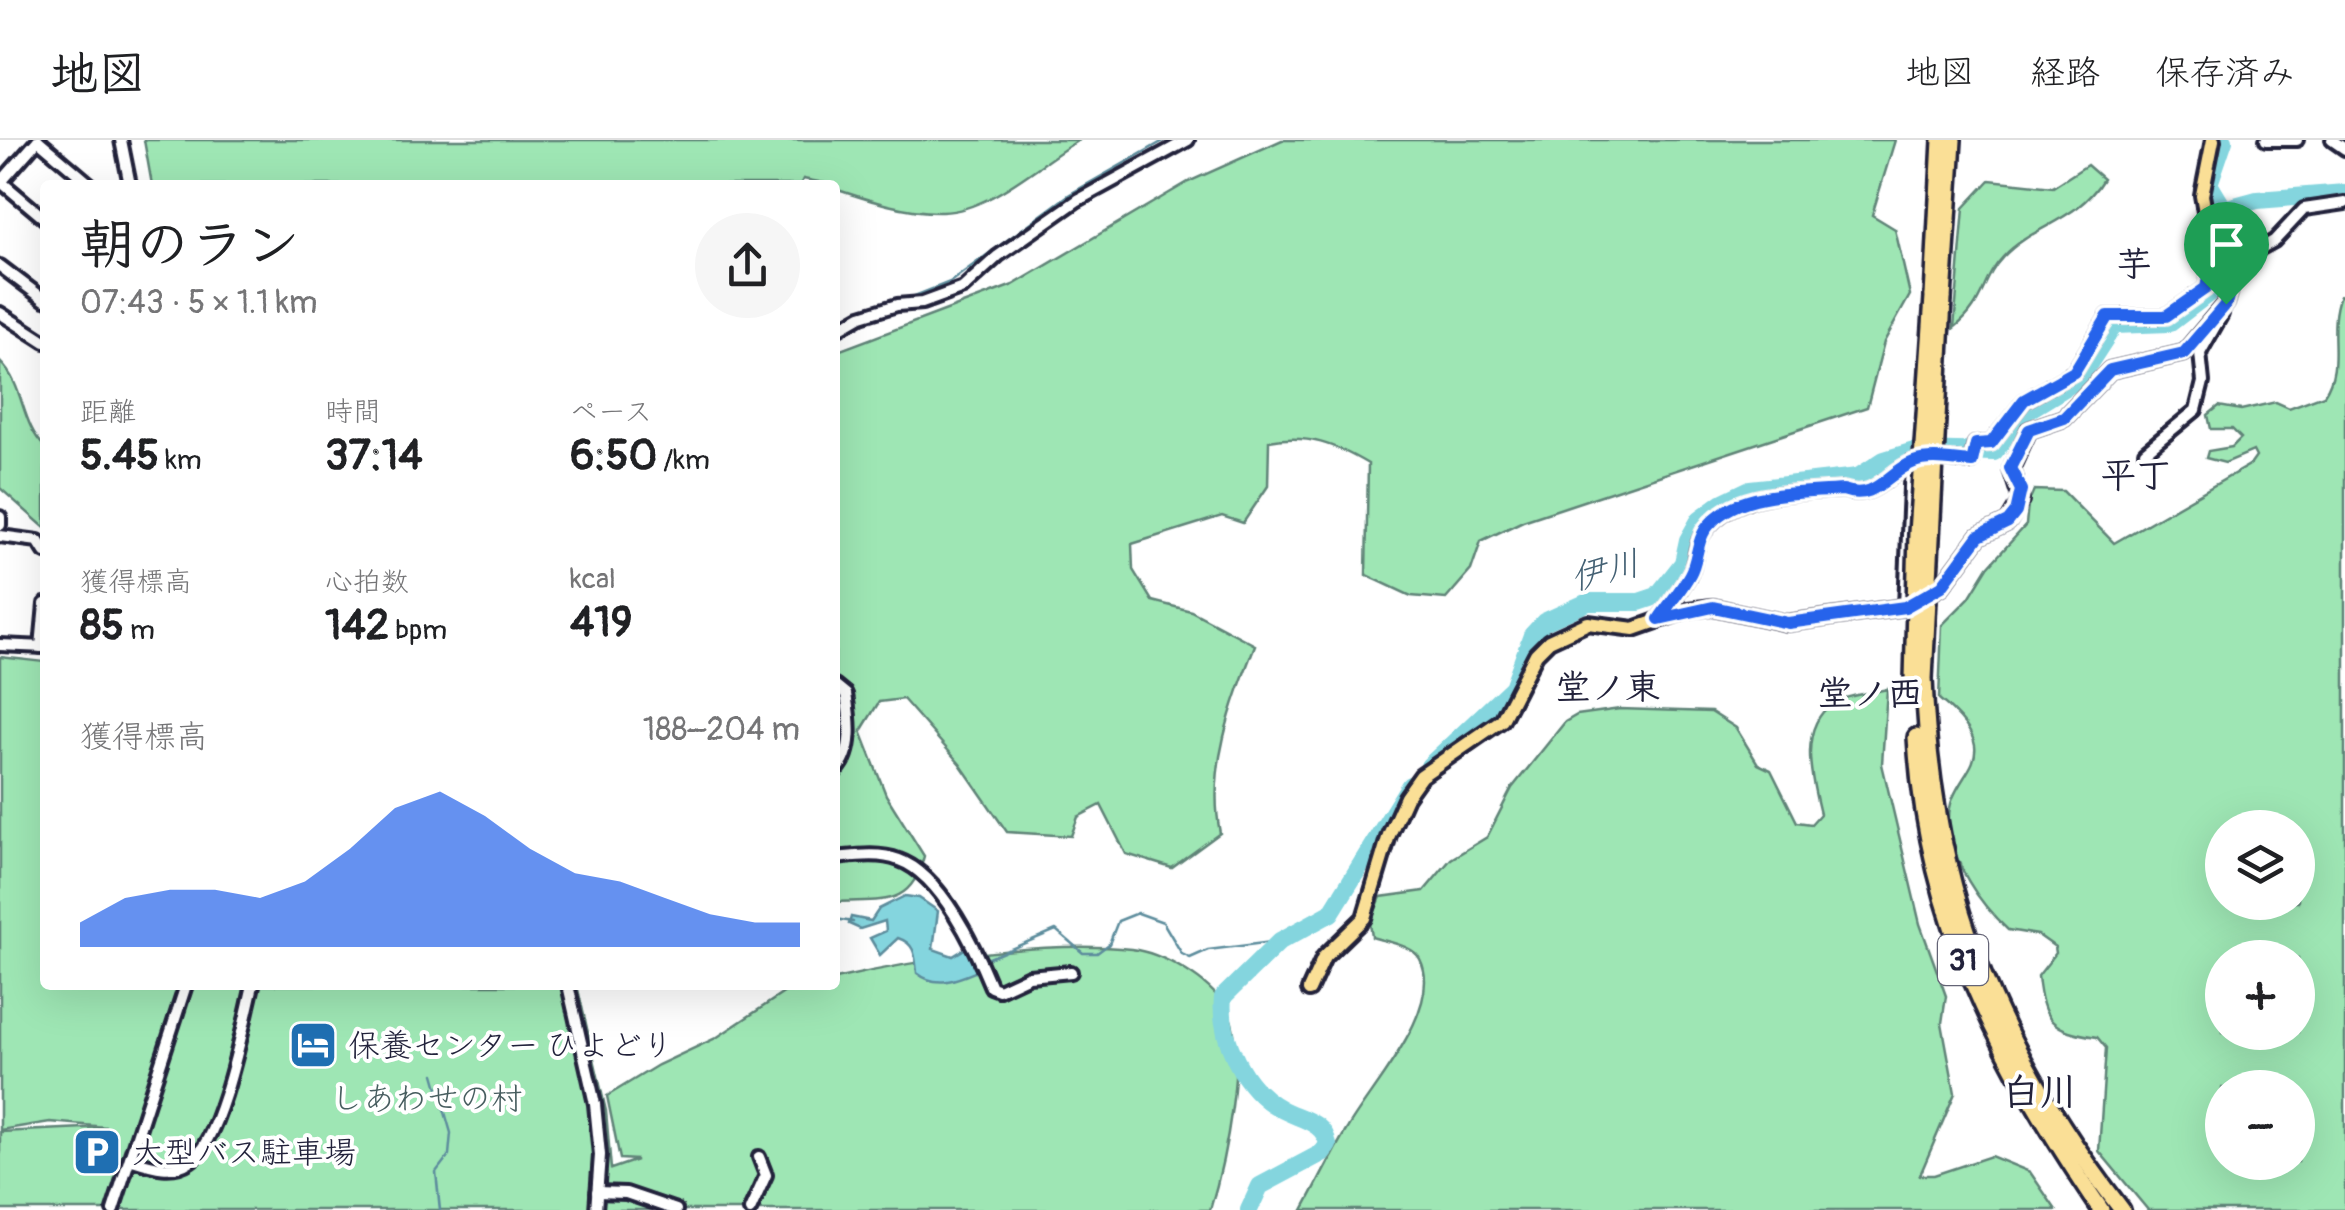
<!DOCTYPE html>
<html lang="ja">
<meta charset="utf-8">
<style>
body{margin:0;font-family:Pangolin,"Klee One",sans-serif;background:#f6f6f6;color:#202124;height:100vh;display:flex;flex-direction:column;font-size:38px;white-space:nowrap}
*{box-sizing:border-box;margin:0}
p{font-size:32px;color:#757577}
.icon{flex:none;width:55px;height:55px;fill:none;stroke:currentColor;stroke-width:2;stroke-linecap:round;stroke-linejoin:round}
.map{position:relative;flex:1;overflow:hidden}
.drawer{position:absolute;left:40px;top:40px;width:800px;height:810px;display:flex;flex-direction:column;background:#fff;border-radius:10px;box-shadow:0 10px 40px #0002}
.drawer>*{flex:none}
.fabs{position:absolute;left:2205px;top:670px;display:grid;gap:20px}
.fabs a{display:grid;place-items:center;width:110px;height:110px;border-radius:50%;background:#fff;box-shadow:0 10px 40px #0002;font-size:50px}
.pin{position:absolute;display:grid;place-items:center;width:85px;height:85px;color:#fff;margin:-102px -42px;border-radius:50% 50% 50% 0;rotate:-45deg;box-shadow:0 0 10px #0007}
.pin .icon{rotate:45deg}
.round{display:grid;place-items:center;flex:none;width:105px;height:105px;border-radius:52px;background:#f6f6f6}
.overview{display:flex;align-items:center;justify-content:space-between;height:170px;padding:0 40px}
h1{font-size:55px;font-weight:700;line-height:75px}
.stats{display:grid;grid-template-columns:repeat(3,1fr);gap:15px;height:170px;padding:10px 40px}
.stats div{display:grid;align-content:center}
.stats b{font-size:42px;font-weight:700}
.stats small{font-size:28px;font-weight:400}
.stats p{font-size:28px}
.chart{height:280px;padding:20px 40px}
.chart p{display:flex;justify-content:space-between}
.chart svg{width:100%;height:180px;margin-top:10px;fill:#2563eb;opacity:.7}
header{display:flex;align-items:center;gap:60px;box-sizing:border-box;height:140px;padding:0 50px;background:#fff;border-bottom:2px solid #e0e0e0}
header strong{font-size:48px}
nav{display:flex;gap:55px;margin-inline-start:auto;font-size:35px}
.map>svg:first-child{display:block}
.green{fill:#9ee6b4;stroke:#608478;stroke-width:2.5;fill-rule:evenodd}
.water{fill:#84d5de;stroke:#5d8d9d;stroke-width:2.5}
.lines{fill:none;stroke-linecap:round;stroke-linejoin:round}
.stream{stroke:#5d8d9d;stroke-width:2.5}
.river{stroke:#84d5de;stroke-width:18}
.minor-casing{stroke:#22223b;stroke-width:18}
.major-casing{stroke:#22223b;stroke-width:20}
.highway-casing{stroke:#22223b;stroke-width:22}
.minor{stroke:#fff;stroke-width:10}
.major{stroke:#fadf96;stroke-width:12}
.highway{stroke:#fadf96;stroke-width:15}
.highway-bridge-casing{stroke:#22223b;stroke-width:22;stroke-linecap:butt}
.highway-bridge{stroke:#fadf96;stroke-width:15}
.route-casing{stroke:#fff;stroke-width:20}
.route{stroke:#2563eb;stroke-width:12}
.labels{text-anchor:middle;stroke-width:8;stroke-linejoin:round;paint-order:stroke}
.shield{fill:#fff;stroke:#646476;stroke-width:2.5}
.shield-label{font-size:30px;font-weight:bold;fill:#22223b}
.poi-label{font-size:32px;fill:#22223b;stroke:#fff;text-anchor:start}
.park-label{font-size:32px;fill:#475d5f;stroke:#fff}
.neighbourhood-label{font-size:35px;font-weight:bold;fill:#22223b;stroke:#fff}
.water-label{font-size:35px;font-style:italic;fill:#446174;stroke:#fff}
.quarter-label{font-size:38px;font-weight:bold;fill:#22223b;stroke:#fff}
</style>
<header>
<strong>地図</strong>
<nav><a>地図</a><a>経路</a><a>保存済み</a></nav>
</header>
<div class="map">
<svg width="2345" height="1070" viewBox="0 0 2345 1070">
<rect width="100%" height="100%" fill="#fff"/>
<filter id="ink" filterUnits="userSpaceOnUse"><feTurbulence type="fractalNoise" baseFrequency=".01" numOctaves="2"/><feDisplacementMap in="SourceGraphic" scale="20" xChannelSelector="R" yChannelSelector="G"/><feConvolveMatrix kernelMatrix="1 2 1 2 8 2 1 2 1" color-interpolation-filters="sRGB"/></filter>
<g filter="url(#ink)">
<!-- green -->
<g class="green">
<path d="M144,0h935c-40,23 -89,71 -137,72 -35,1 -74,-12 -107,-23v-4l-32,-6 -3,6h-648z"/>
<path d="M1282,0h613l-23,75 23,14 15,66 -26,47 -17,65 -344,114 -42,20 -10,29 -25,29 -35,-3 -45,-21 2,-111c-34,-20 -59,-30 -99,-23l-1,45 -25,37 -21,-7 -90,28 1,26 19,31 39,10 64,34c-23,59 -48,123 -35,188l-48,35 -46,-14 -25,-49 -23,12 -7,19 -64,-4 -47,-68 -57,-65 -24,3 -18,29 25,64 38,61c-13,53 -43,43 -89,46v-550l178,-67 175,-103z"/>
<path d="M2087,25l16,14c-26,43 -69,45 -100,78 -22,23 -18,47 -49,71l10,-120 26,-28 63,7z"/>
<path d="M2340,155l5,3v912h-197l-49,-59 7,-103 -9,-11c-46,-7 -54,-15 -59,-61l18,-23 -1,-6 -17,-12 -30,-5c-29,-27 -56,-66 -59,-108 -3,-53 67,-60 -10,-123l3,-74 27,-27 19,-31 38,-42 2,-22 6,-13 29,1 51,52 137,-79 5,-7 -3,-6 -28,12 -19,-5 2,-7 24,-4 9,-9 -9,-9h-21l-3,-14 11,-9 22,4 35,-8 13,6 35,-13c21,-31 2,-63 16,-100zM2222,688h76v74h-76zM2222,818h76v74h-76zM2222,948h76v74h-76z"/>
<path d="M0,222c25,24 20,61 45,85v81l-45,-40z"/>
<path d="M0,517l45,5v323h532l29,126 5,58 26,-9 -17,-1 -13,-63 51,-31 58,-27 72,-48 47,-5v-6c86,-20 208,-39 296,-30 32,4 78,31 95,59 24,39 -3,159 -16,202h-1210v-78l106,-5 -56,-5 -50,8z"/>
<path d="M1887,549l-5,75 38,160 26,72 -4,27 13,70 -35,82h14l57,-19 39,16 26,38h-753c15,-27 28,-55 44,-81 23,-41 98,-121 73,-170 -7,-14 -34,-17 -48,-22l-2,-14 11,-26 43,-6 27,-32 36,-22 25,-49 53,-66 12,-7 43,-6 91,3 25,16 22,36 13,6 26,52 14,2 9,-10c-8,-34 -23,-86 13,-111 13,-8 39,-10 54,-14z"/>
</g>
<!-- water -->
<path class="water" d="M905,756l14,2 19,13 -5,38 20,7 18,-11 11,24c-22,9 -44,21 -65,4 -2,-17 -1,-29 -19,-35l-18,17 -10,-17 16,-7 -1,-10 -25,8 -11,-5 2,-7 20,4 8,-12z"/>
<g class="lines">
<!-- stream -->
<g class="stream">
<polyline points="907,159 950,142 1070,54 1165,0"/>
<polyline points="835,184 860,171"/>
<polyline points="835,779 853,782"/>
<polyline points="982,821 1056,790 1083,813 1097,813 1109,804 1118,781 1138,773 1163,782 1182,814 1190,818 1208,810 1280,801"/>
<polyline points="434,934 451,993 449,1015 436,1032 440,1070"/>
</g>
<!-- river -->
<g class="river">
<polyline points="2224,0 2209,44 2224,69"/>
<polyline points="2224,69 2257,60 2345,53"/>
<polyline points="1429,626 1513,547 1532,495 1544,482 1588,462 1639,462 1657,456 1683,423 1688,400 1700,379 1723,362 1750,349 1858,337 1884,320 1917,310 1994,312 2025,272 2079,239 2114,185 2170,183 2218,146 2211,106 2224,69"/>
<path d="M1249,1070l11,-24 62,-33 6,-8c-3,-24 -29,-26 -47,-36 -38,-20 -62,-71 -58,-112l57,-56 51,-28 79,-128"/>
</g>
<!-- minor casing -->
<g class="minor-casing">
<g id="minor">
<polyline points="38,0 91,45"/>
<polyline points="121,0 130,45"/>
<polyline points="2266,0 2297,0"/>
<polyline points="2332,0 2345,9"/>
<polyline points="0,41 45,79"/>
<polyline points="1,42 38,0"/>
<polyline points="0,126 45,160"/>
<polyline points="0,173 45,202"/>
<polyline points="835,191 861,176 897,165 922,163 963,148 998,116 1078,60 1188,0"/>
<polyline points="2145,312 2196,270 2203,242 2200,213 2222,174"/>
<polyline points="0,377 0,385"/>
<polyline points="0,396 38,401 45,412"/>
<polyline points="1905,467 1911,323"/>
<path d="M1659,479c10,-15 23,-30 31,-45 6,-12 5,-26 11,-37 28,-48 95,-43 142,-47 33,12 44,-18 71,-28 17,-6 40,-1 57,0l4,-18 16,-1 33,-42 50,-29 34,-56h58l40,-28 2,-11 66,-36 30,-32 41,-6"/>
<polyline points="0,505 45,507"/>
<polyline points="41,507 45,464"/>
<path d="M835,545l11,9c4,24 9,60 -11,78"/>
<path d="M835,718c20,-2 44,-6 64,2 42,15 76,88 92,127l8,3 30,-14 42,-4"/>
<polyline points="568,845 595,964 600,1015 596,1070"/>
<path d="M130,1019c19,6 41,15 60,2 31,-19 54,-139 63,-176"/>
<polyline points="597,1052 626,1053 676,1070"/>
<polyline points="113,1070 186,845"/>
<polyline points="750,1070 766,1035 759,1017"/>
</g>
</g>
<!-- major casing -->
<g class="major-casing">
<polyline id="major" points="1309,850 1324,817 1364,778 1389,695 1406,657 1421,636 1502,580 1536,514 1549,501 1588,483 1634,489 1688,470 1713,467 1787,483 1905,467 1942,446 1979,396 2008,382 2021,360 2011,329 2029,290 2064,278 2110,230 2184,213 2226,163 2232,142 2229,127 2208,89 2202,55 2213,0"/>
</g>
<!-- highway casing -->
<g class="highway-casing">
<g id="highway">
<polyline points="1933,157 1941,0"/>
<polyline points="1943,159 1953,0"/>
<path d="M1924,539c8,211 70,365 198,531"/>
<path d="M1916,597c10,184 84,323 185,473"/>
</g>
</g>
<!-- minor -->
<use href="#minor" class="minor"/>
<!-- major -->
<use href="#major" class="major"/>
<!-- highway -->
<use href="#highway" class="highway"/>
<!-- highway-bridge casing -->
<g class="highway-bridge-casing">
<g id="highway-bridge">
<polyline points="1924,539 1943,159"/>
<polyline points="1913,540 1917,393 1933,157"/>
</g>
</g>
<!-- highway-bridge -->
<use href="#highway-bridge" class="highway-bridge"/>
</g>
</g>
<g class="lines" filter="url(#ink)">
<!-- route casing -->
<g class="route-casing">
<path id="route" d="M2229,127l3,15 -6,22 -42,49 -74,17 -46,48 -35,12 -19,38 11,22 -5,22 -8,10 -29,14 -37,50 -37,21 -117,16 -75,-16 -54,12c10,-15 23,-30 31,-45 8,-14 6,-30 15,-44 29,-41 94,-36 138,-40 33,12 44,-18 71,-28 17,-6 40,-1 58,0l4,-18 15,-1 33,-43 50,-28 34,-56h58l40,-28 2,-11z"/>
</g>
<!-- route -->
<use href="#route" class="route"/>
</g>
<!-- icons -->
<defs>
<g id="hotel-square" transform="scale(2.5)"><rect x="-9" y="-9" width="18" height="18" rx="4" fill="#1f6fb2" stroke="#fff"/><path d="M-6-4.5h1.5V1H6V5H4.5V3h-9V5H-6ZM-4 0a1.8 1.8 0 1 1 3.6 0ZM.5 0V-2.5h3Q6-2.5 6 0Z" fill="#fff"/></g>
<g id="parking-square" transform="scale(2.5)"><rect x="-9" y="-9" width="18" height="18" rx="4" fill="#1f6fb2" stroke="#fff"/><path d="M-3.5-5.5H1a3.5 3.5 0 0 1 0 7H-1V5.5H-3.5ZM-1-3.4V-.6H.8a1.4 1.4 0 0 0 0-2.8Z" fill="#fff"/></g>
</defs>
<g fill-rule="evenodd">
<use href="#hotel-square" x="313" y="905"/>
<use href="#parking-square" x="97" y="1012"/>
</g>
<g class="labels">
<!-- shield labels -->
<rect class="shield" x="1938" y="795" width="50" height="50" rx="8"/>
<g class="shield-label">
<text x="1963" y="830">31</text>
</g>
<!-- poi labels -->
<g class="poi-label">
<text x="348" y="916">保養センター ひよどり</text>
<text x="132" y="1023">大型バス駐車場</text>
</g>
<!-- park labels -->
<g class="park-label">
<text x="427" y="969">しあわせの村</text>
</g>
<!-- neighbourhood labels -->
<g class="neighbourhood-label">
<text x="2134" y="136">芋</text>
<text x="2136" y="347">平丁</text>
<text x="1608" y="559">堂ノ東</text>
<text x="1870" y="565">堂ノ西</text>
</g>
<!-- water labels -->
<g class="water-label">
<text transform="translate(1605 430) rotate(-14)" y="12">伊川</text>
</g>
<!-- quarter labels -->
<g class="quarter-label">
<text x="2040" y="965">白川</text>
</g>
</g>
</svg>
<div class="fabs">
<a><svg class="icon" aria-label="layers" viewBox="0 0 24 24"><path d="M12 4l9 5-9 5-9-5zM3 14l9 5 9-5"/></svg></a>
<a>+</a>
<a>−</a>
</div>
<div class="pin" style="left:2226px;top:164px;background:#1e9e55"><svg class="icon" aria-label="arrive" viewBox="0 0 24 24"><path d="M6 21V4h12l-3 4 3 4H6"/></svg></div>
<section class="drawer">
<div class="overview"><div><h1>朝のラン</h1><p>07:43 · 5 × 1.1 km</p></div><a class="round"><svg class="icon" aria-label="share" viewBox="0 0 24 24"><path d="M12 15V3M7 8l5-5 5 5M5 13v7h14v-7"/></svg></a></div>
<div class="stats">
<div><p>距離</p><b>5.45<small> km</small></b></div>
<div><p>時間</p><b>37:14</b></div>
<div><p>ペース</p><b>6:50<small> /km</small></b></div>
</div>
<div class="stats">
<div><p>獲得標高</p><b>85<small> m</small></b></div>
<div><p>心拍数</p><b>142<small> bpm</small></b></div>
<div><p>kcal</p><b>419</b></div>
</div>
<div class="chart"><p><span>獲得標高</span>188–204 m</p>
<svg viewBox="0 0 160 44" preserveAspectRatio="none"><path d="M0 44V38L10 32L20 30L30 30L40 32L50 28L60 20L70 10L80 6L90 12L100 20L110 26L120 28L130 32L140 36L150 38L160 38V44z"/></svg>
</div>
</section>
</div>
